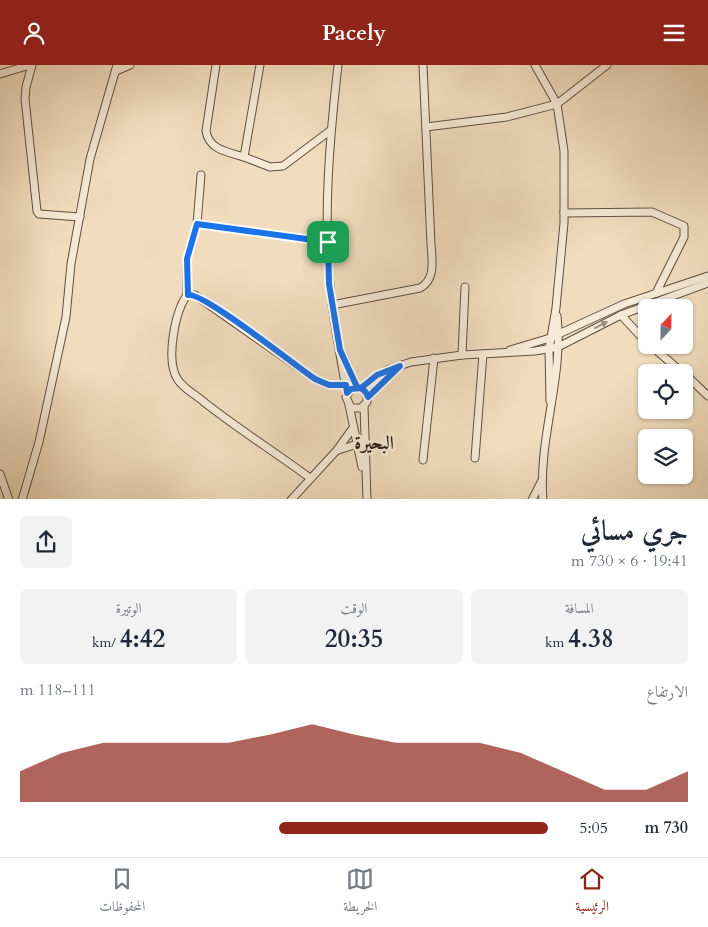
<!DOCTYPE html>
<html lang="ar">
<meta charset="utf-8">
<style>
body{margin:0;font-family:Cardo,Amiri,serif;background:#f2f2f3;color:#1f2937;direction:rtl;height:100vh;display:flex;flex-direction:column;font-size:19px;white-space:nowrap}
*{box-sizing:border-box;margin:0}
p{font-size:16px;color:#747a83}
.icon{flex:none;width:28px;height:28px;fill:none;stroke:currentColor;stroke-width:2;stroke-linecap:round;stroke-linejoin:round}
.map{position:relative;height:434px;overflow:hidden;direction:ltr}
.side{display:flex;flex-direction:column;background:#fff;flex:1}
.side>*{flex:none}
.needle{width:32px;rotate:22deg}
.tools{position:absolute;left:638px;top:234px;display:grid;gap:10px}
.tools a{display:grid;place-items:center;width:55px;height:55px;border-radius:8px;background:#fff;box-shadow:0 1px 4px #0004;font-size:25px}
.pin{position:absolute;display:grid;place-items:center;width:42px;height:42px;color:#fff;margin:-21px;border-radius:10px;box-shadow:0 2px 8px #0006}
.round{display:grid;place-items:center;flex:none;width:52px;height:52px;border-radius:8px;background:#f2f2f3}
.head{display:flex;align-items:center;justify-content:space-between;height:85px;padding:0 20px}
h1{font-size:28px;font-weight:700;line-height:38px}
.figures{display:grid;grid-template-columns:repeat(3,1fr);gap:8px;height:85px;padding:5px 20px}
.figures div{display:grid;align-content:center;border-radius:8px;background:#f2f2f3;text-align:center}
.figures b{font-size:25px;font-weight:700}
.figures small{font-size:14px;font-weight:400}
.figures p{font-size:14px}
.chart{height:140px;padding:10px 20px}
.chart p{display:flex;justify-content:space-between}
.chart svg{width:100%;height:90px;margin-top:5px;fill:#8f2418;opacity:.7}
ul{padding:0 20px;list-style:none;font-size:16px}
li{display:grid;grid-template-columns:80px 60px 1fr;align-items:center;height:38px}
li i{height:12px;border-radius:6px;background:#8f2418}
header{display:flex;justify-content:space-between;align-items:center;height:65px;padding:0 20px;background:#8f2418;color:#fff;font-size:22px;font-weight:700}
.menu{display:flex;justify-content:space-around;align-items:center;height:70px;border-top:1px solid #e0e1e3;background:#fff;font-size:14px;color:#747a83}
.menu a{display:grid;justify-items:center;gap:2px}
.menu .selected{color:#8f2418}
.map>svg:first-child{display:block}
.lines{fill:none;stroke-linecap:round;stroke-linejoin:round}
.minor-casing{stroke:#604e42;stroke-width:9}
.minor{stroke:#f6e9d5;stroke-width:7}
.oneway{fill:#9d8e80}
.route-casing{stroke:#fff;stroke-width:10}
.route{stroke:#1a73e8;stroke-width:6}
.labels{text-anchor:middle;stroke-width:5;stroke-linejoin:round;paint-order:stroke}
.neighbourhood-label{font-size:19px;font-weight:bold;fill:#301e18;stroke:#f6e9d5}
</style>
<header><svg class="icon" aria-label="menu" viewBox="0 0 24 24"><path d="M4 6h16M4 12h16M4 18h16"/></svg>Pacely<svg class="icon" aria-label="person" viewBox="0 0 24 24"><circle cx="12" cy="8" r="4"/><path d="M4 21q1-7 8-7t8 7"/></svg></header>
<div class="map">
<svg width="708" height="435" viewBox="0 0 708 435">
<rect width="100%" height="100%" fill="#f1ddbe"/>
<filter id="stains"><feTurbulence type="fractalNoise" baseFrequency=".004" numOctaves="4"/><feColorMatrix values="0 0 0 0 .2 0 0 0 0 .09 0 0 0 0 .02 0 0 0 .5 -.17"/></filter>
<radialGradient id="worn" r=".72"><stop offset=".6" stop-color="#630" stop-opacity="0"/><stop offset="1" stop-color="#630" stop-opacity=".3"/></radialGradient>
<g class="lines">
<!-- minor casing -->
<g class="minor-casing">
<g id="minor">
<polyline points="32,0 26,22 25,34 37,146 39,149 80,152"/>
<path d="M216,0l-10,66c3,19 22,21 38,26"/>
<polyline points="260,0 244,92 270,102 283,101 331,65"/>
<path d="M338,0c-8,71 -15,149 -8,221 3,34 10,68 16,102"/>
<polyline points="535,0 557,39 564,86 564,158 556,243 549,284 550,336"/>
<polyline points="116,6 130,0"/>
<polyline points="0,9 30,0"/>
<polyline points="426,62 507,52 557,39 607,0"/>
<polyline points="564,148 652,147 684,161 684,172 656,228"/>
<polyline points="197,159 201,110"/>
<polyline points="187,230 187,194 197,159 328,177"/>
<path d="M332,240l88,-17c16,-9 12,-28 11,-44l-8,-179"/>
<polyline points="621,250 646,277"/>
<polyline points="650,280 683,308"/>
<polyline points="510,285 550,273 624,239 708,211"/>
<polyline points="343,290 357,322"/>
<polyline points="462,290 465,222"/>
<polyline points="684,308 708,331"/>
<polyline points="361,323 367,329 367,337 361,343 351,343 346,332 351,324 361,323 373,313 387,305 411,297 462,290 535,286 558,282 621,250 708,218"/>
<polyline points="368,332 398,303"/>
<polyline points="349,340 362,402"/>
<polyline points="364,341 367,435"/>
<polyline points="338,385 361,378"/>
<polyline points="475,393 483,289"/>
<polyline points="423,395 434,293"/>
<polyline points="0,409 9,435"/>
<path d="M310,413c-35,-26 -72,-49 -106,-76 -8,-7 -20,-13 -26,-22 -13,-19 -3,-68 9,-85h8l120,84 14,6h17"/>
<polyline points="22,435 39,377 66,252 71,199 90,94 117,0"/>
<polyline points="291,435 337,385 353,363"/>
<polyline points="532,435 541,417"/>
<path d="M543,435c-5,-62 21,-123 14,-184"/>
</g>
</g>
<!-- minor -->
<use href="#minor" class="minor"/>
</g>
<!-- one-way arrows -->
<defs><path id="oneway-solid" d="M-6-.8H1V-3.2L6.5 0L1 3.2V.8H-6Z" transform="scale(1.25)"/></defs>
<use class="oneway" href="#oneway-solid" transform="translate(601 260) rotate(-27)"/>
<g class="lines">
<!-- route casing -->
<g class="route-casing">
<path id="route" d="M328,177l-131,-18 -10,35 1,36c14,-4 109,72 127,84l14,6h17l1,8 4,-4 10,-1 16,-13 23,-9 -32,31c-2,-6 -5,-9 -11,-10l-17,-37 -11,-66 -1,-42"/>
</g>
<!-- route -->
<use href="#route" class="route"/>
</g>
<g class="labels">
<!-- neighbourhood labels -->
<g class="neighbourhood-label">
<text x="374" y="384">البحيرة</text>
</g>
</g>
<rect width="100%" height="100%" filter="url(#stains)"/>
<rect width="100%" height="100%" fill="url(#worn)"/>
</svg>
<div class="tools">
<a><svg class="needle" viewBox="-14 -14 28 28"><path d="M0-13l5 13h-10z" fill="#e53935"/><path d="M0 13l5-13h-10z" fill="#747a83"/></svg></a>
<a><svg class="icon" aria-label="locate" viewBox="0 0 24 24"><circle cx="12" cy="12" r="6"/><path d="M12 2v4M12 18v4M2 12h4M18 12h4"/></svg></a>
<a><svg class="icon" aria-label="layers" viewBox="0 0 24 24"><path d="M12 4l9 5-9 5-9-5zM3 14l9 5 9-5"/></svg></a>
</div>
<div class="pin" style="left:328px;top:177px;background:#1e9e55"><svg class="icon" aria-label="arrive" viewBox="0 0 24 24"><path d="M6 21V4h12l-3 4 3 4H6"/></svg></div>
</div>
<section class="side">
<div class="head"><div><h1>جري مسائي</h1><p>19:41 · 6 × 730 m</p></div><a class="round"><svg class="icon" aria-label="share" viewBox="0 0 24 24"><path d="M12 15V3M7 8l5-5 5 5M5 13v7h14v-7"/></svg></a></div>
<div class="figures">
<div><p>المسافة</p><b>4.38<small> km</small></b></div>
<div><p>الوقت</p><b>20:35</b></div>
<div><p>الوتيرة</p><b>4:42<small> /km</small></b></div>
</div>
<div class="chart"><p><span>الارتفاع</span>111–118 m</p>
<svg viewBox="0 0 160 44" preserveAspectRatio="none"><path d="M0 44V29L10 20L20 15L30 15L40 15L50 15L60 11L70 6L80 11L90 15L100 15L110 15L120 20L130 29L140 38L150 38L160 29V44z"/></svg>
</div>
<ul>
<li><b>730 m</b>5:05<i style="width:51%"></i></li>
</ul>
</section>
<nav class="menu">
<a class="selected"><svg class="icon" aria-label="home" viewBox="0 0 24 24"><path d="M3 11l9-7 9 7M6 9v11h12V9"/></svg>الرئيسية</a>
<a><svg class="icon" aria-label="map" viewBox="0 0 24 24"><path d="M3 6l6-2 6 2 6-2v14l-6 2-6-2-6 2zM9 4v14M15 6v14"/></svg>الخريطة</a>
<a><svg class="icon" aria-label="saved" viewBox="0 0 24 24"><path d="M7 4h10v16l-5-4-5 4z"/></svg>المحفوظات</a>
</nav>
